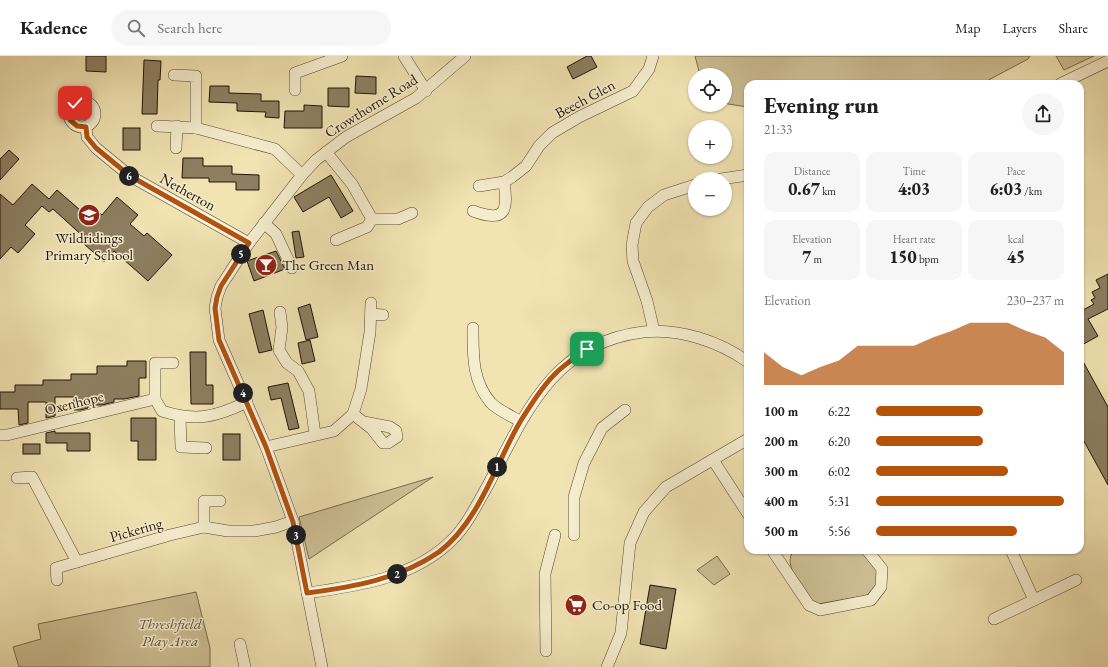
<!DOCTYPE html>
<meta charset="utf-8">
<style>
body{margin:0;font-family:"EB Garamond",serif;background:#f6f6f6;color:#202124;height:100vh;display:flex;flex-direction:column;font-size:15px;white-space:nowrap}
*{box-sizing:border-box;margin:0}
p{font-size:13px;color:#757577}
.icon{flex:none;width:22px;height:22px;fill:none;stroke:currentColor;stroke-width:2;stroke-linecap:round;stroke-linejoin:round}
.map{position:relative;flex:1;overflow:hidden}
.panel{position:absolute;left:744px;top:24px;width:340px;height:474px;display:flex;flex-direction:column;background:#fff;border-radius:12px;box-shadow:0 1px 3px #0004}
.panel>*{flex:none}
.buttons{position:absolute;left:688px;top:12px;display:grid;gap:8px}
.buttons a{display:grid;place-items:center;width:44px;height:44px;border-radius:50%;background:#fff;box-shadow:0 1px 3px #0004;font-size:20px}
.pin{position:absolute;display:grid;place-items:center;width:34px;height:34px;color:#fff;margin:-17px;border-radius:8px;box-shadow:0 2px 6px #0006}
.km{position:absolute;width:20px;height:20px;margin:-10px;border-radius:50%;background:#222;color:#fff;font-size:11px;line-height:20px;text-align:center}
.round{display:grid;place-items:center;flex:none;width:42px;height:42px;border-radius:21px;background:#f6f6f6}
.summary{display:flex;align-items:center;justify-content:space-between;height:68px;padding:0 20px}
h1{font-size:22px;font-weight:800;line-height:30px}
.figures{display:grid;grid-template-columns:repeat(3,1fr);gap:6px;height:68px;padding:4px 20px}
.figures div{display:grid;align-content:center;border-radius:10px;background:#f6f6f6;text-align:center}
.figures b{font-size:17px;font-weight:800}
.figures small{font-size:11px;font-weight:400}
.figures p{font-size:11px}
.chart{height:112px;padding:8px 20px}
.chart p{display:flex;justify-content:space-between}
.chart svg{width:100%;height:72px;margin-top:4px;fill:#b45309;opacity:.7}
ul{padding:0 20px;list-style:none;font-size:13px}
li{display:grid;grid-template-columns:64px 48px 1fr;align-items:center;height:30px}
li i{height:10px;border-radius:5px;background:#b45309}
header{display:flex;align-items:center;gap:24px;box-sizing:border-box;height:56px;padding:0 20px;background:#fff;border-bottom:1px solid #e0e0e0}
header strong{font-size:19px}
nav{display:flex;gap:22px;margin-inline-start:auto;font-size:14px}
.search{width:280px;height:36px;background:#f6f6f6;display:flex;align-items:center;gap:10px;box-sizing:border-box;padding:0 14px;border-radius:22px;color:#757577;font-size:15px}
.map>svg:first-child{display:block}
.green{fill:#cec095;stroke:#786a4e}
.building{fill:#8d7f60;stroke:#211307}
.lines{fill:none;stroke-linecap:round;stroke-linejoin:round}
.minor-casing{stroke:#554732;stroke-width:12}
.minor{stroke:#f6edcd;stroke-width:11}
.route-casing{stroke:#fff;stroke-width:8}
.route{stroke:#b45309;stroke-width:5}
.labels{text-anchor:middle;stroke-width:3;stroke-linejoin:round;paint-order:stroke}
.street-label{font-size:15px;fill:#211307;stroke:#f6edcd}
.poi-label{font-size:15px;fill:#211307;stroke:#f6edcd;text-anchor:start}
.park-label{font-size:15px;font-style:italic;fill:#5e5039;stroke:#f6edcd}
</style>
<header>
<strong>Kadence</strong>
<div class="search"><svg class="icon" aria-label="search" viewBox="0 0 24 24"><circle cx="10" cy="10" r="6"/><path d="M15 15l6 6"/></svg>Search here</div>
<nav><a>Map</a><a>Layers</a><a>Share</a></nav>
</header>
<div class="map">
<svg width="1108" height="611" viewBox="0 0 1108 611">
<rect width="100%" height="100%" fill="#f1e3b2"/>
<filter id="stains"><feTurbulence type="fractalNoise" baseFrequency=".005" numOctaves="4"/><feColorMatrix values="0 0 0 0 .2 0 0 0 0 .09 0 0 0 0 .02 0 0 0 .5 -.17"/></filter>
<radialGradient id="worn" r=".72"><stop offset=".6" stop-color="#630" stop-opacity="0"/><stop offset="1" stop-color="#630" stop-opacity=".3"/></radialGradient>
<!-- green -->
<g class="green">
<polygon points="695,0 1030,0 1028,3 981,28 748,28 748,51 728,48 725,46 725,19 700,19"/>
<polygon points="1056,0 1094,0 1064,14"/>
<polygon points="433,421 309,503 299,461"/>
<path d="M794,494h71l13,17 2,19 -9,8 -7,2 -46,8 -5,-2c-9,-14 -32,-36 -19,-52z"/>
<polygon points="717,500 730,518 714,529 697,514"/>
<polygon points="196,536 210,592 210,611 19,611 13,591 41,583 38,568"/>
</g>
<!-- building -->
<g class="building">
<polygon points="86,0 106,0 106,16 86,15"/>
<polygon points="587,0 591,0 597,11 573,23 567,11"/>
<polygon points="144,4 161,5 160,24 158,24 157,58 142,58"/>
<polygon points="356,20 376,21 376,38 355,37"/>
<polygon points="210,30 229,30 229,37 261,38 261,45 279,45 279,62 265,61 266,56 237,55 237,47 209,46"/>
<polygon points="328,32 349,32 349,51 328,50"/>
<polygon points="304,49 322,50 322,72 284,72 285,55 304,55"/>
<rect x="123" y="72" width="17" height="22"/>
<polygon points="9,94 19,103 0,124 0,103"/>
<polygon points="183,102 203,102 203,110 232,110 232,118 259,119 259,134 236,134 236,126 209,126 209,122 182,122"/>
<polygon points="331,119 353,155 341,162 329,141 303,156 294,141"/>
<polygon points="32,128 49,143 57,134 87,160 94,152 102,159 117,141 138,159 130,168 144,180 147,177 172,199 148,225 114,195 104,206 83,187 86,183 53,153 49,156 42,150 25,169 35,178 18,197 11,191 0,203 0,138 13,149"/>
<polygon points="299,175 304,201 296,202 292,176"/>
<polygon points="276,195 285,213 254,225 247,205"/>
<polygon points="1108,218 1108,253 1088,263 1098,280 1080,290 1080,248 1083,254 1094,248 1091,244 1095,242 1092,236 1100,232 1096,224"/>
<polygon points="310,248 318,281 306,284 298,252"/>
<polygon points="263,254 272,294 259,297 249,258"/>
<polygon points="310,284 315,305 302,308 298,287"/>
<polygon points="190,296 206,296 206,329 213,329 213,348 191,348"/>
<polygon points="1080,300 1108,351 1108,429 1080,378"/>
<polygon points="127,305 146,305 146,322 139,322 139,340 124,343 114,343 114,346 102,349 88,349 88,352 81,354 74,354 74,341 55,341 55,360 46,362 46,346 28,346 28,367 19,369 18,353 0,353 0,336 15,336 15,329 43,329 43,324 71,324 71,318 97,318 97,310 127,310"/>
<polygon points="288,327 299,372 289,374 281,342 271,344 268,331"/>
<polygon points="131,362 156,362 156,404 138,404 138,385 131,385"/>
<polygon points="55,375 55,377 90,377 90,395 67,395 67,387 46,387 46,377"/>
<rect x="223" y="378" width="17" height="26"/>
<rect x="23" y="388" width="17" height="10"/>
<polygon points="650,529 676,533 666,593 640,588"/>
</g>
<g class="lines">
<!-- minor casing -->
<g class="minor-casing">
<g id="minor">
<polyline points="404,0 426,35"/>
<polyline points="174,19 196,20 196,72"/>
<polyline points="1060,28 1108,5"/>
<polyline points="295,34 295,17 342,0"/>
<circle cx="82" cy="58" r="13"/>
<polyline points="157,70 196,72 275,93 302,119"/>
<polyline points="86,71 87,81 96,92 130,120 249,187"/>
<polyline points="176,92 177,70"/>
<polyline points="326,96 352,128 372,163"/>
<polyline points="721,123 748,119"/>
<polyline points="479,130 504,126 512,121 526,110 539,90 552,77 579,61 633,35 649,13 653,0"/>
<path d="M473,155c33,12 35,0 31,-29"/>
<polyline points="372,163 398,163 412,157"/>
<polyline points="264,167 276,178 292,212"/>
<polyline points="336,184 367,171 372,163"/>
<polyline points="280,256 282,271 279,294 287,307 298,315 309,335 315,378"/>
<polyline points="371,258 383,259"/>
<path d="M473,272c0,27 -1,53 18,75 7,7 20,13 29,18"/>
<polyline points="654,275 647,245 633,205 632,189 636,167 648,151 664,139 695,129"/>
<polyline points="155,343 155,307 173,307"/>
<polyline points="353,358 372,373 383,387 388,387 397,381 396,375 390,371 364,366"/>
<polyline points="180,361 181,391 206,392"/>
<path d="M0,379h7l148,-36 7,12c34,11 54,6 85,-9"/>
<polyline points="266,391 334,375 353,358 361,333 370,276 371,247"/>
<polyline points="713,404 748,458"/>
<polyline points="17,422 32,421 77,506"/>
<polyline points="204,471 204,445 220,445"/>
<polyline points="574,479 574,441 584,407 602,372 625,354"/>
<polyline points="772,494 809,549 820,554 871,544 881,531 882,513 867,494"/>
<polyline points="1011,494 1034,544"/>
<polyline points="57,524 56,512 170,479 204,471 228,475 254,475 276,471 293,465"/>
<path d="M307,537c51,-7 107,-15 145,-53 16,-16 25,-36 36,-55 37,-71 65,-142 155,-153 36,-4 76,9 105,30"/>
<polyline points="994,563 1076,524"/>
<polyline points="240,588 245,611"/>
<polyline points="546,595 545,518 555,479"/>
<polyline points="322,611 293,465 266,391 219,284 215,252 217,241 221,230 249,187 302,119 316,104 346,81 416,42 465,0"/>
<polyline points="607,611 621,577 630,487 644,456 666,431 748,383"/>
</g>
</g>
<!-- minor -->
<use href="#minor" class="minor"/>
</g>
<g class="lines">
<!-- route casing -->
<g class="route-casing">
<path id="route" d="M75,47l-6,8 1,9 7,6 9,1 1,10 9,11 34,28 119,67 -28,43 -4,11 -2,11 4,32 47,107 27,75 14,71c46,-6 93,-14 132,-41 40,-30 57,-89 81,-130 10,-16 21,-34 34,-47 9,-10 22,-18 33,-26"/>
</g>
<!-- route -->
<use href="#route" class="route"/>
</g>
<!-- icons -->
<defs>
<g id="school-disc" transform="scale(1.15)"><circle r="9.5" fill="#8f2418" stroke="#f6edcd"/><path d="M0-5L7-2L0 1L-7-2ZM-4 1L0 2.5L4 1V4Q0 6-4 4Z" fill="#fff"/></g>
<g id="bar-disc" transform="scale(1.15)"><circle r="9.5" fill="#8f2418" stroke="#f6edcd"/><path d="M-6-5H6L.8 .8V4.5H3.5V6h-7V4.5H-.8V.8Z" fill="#fff"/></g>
<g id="supermarket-disc" transform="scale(1.15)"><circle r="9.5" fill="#8f2418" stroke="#f6edcd"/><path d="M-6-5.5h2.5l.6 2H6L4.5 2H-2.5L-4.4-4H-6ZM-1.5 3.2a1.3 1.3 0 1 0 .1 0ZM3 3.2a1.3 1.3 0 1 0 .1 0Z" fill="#fff"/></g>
</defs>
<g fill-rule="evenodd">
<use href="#school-disc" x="89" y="159"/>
<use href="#bar-disc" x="266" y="209"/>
<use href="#supermarket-disc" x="576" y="549"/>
</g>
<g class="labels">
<!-- street labels -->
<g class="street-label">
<text transform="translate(585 43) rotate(-28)" y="5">Beech Glen</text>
<text transform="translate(371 50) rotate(-32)" y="5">Crowthorne Road</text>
<text transform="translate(188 136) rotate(29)" y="5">Netherton</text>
<text transform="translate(74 347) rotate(-14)" y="5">Oxenhope</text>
<text transform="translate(136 474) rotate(-16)" y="5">Pickering</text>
</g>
<!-- poi labels -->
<g class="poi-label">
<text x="89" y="187" text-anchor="middle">Wildridings<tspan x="89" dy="17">Primary School</tspan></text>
<text x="282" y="214">The Green Man</text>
<text x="592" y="554">Co-op Food</text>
</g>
<!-- park labels -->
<g class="park-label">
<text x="170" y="573">Threshfield<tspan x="170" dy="17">Play Area</tspan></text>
</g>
</g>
<rect width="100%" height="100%" filter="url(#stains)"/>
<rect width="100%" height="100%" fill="url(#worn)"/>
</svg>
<div class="buttons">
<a><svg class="icon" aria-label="locate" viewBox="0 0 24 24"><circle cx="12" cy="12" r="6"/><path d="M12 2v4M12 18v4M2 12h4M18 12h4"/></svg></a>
<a>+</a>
<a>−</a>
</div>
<div class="pin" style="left:587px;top:293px;background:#1e9e55"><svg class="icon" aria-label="arrive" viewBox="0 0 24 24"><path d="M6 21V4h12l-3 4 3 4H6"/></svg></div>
<div class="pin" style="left:75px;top:47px;background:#d93025"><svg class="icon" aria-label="check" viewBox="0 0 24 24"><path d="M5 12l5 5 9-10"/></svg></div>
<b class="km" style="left:497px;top:411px">1</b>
<b class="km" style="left:397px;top:518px">2</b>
<b class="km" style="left:296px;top:479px">3</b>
<b class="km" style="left:243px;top:337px">4</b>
<b class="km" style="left:241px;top:198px">5</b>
<b class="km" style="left:129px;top:120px">6</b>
<section class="panel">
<div class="summary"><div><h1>Evening run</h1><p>21:33</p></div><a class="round"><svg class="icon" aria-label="share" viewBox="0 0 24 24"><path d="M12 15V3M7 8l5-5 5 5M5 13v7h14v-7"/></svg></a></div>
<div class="figures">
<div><p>Distance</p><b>0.67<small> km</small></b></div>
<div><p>Time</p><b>4:03</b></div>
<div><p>Pace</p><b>6:03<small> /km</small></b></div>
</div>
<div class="figures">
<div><p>Elevation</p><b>7<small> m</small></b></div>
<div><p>Heart rate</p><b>150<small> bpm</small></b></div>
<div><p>kcal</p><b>45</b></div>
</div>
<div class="chart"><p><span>Elevation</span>230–237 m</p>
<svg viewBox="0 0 160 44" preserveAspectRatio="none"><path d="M0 44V24L10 33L20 38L30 33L40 29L50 20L60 20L70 20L80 20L90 15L100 11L110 6L120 6L130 6L140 11L150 15L160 24V44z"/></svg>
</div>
<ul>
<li><b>100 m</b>6:22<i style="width:57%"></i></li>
<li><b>200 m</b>6:20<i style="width:57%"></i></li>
<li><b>300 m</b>6:02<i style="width:70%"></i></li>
<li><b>400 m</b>5:31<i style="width:100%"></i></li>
<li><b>500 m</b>5:56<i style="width:75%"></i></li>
</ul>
</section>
</div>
